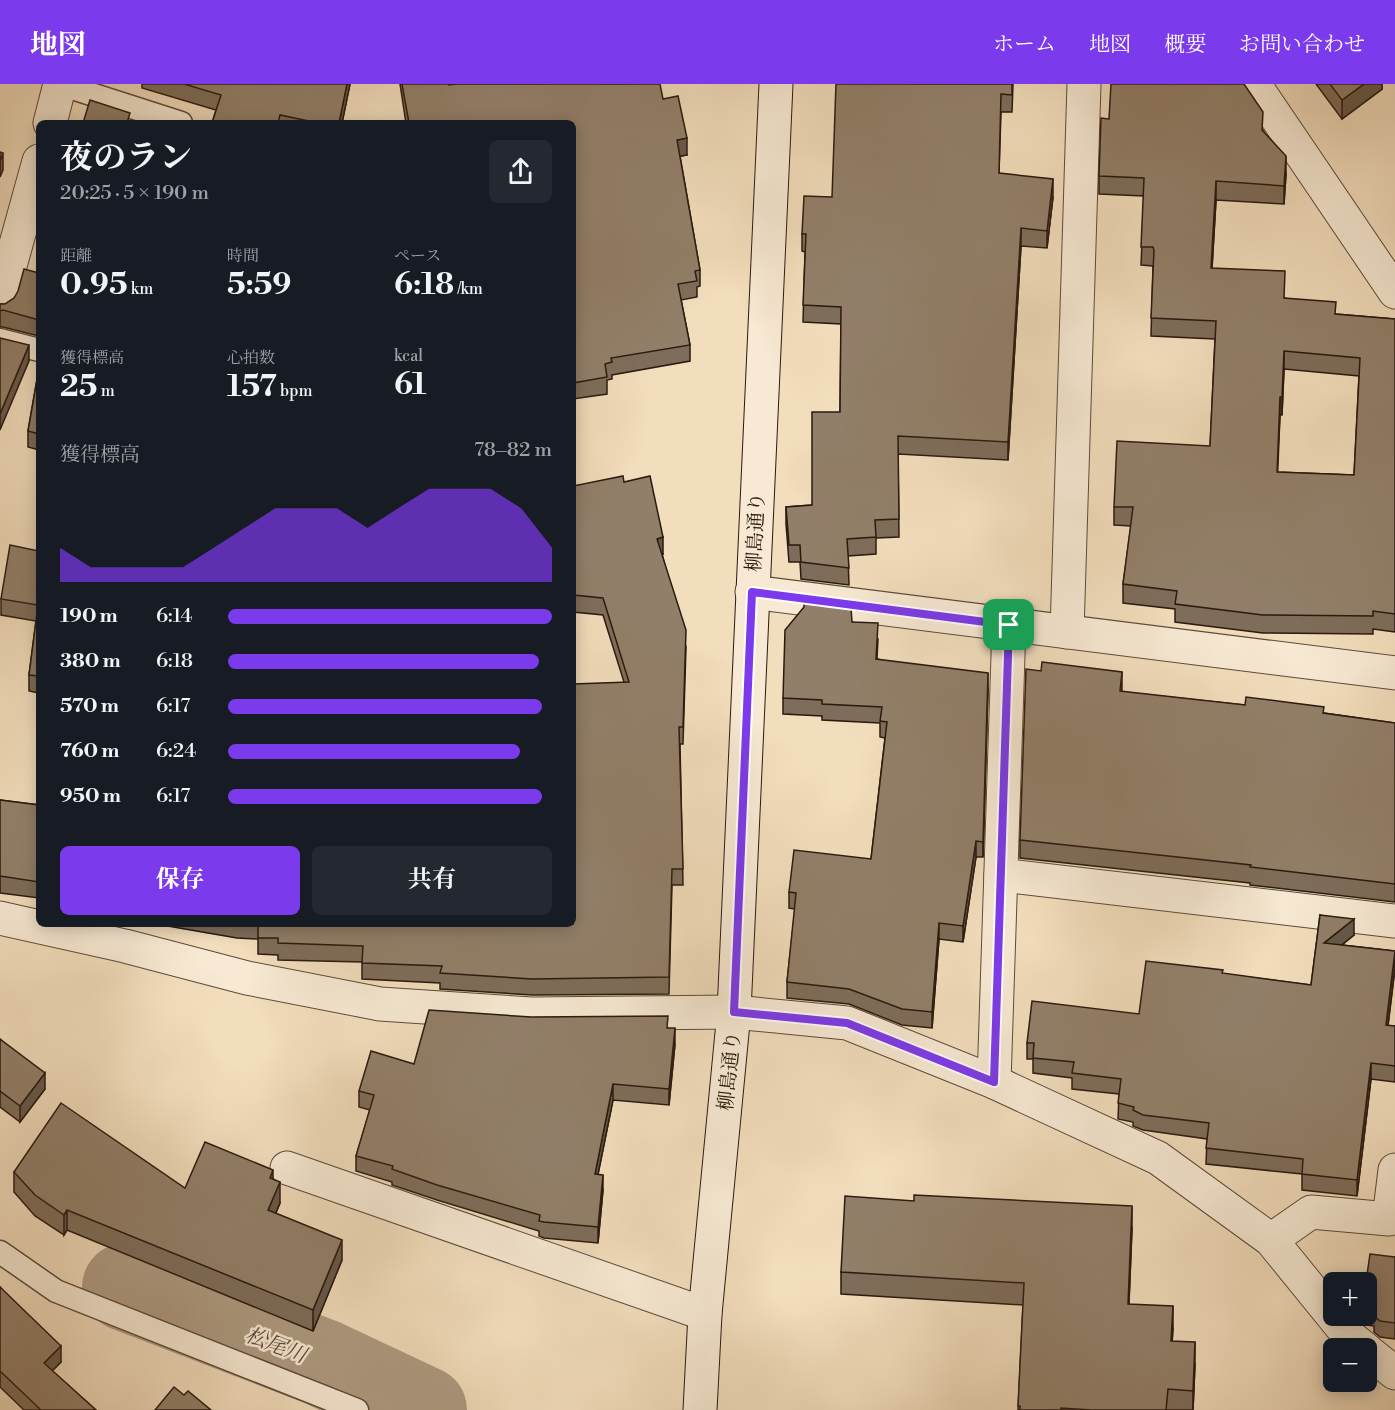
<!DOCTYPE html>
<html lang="ja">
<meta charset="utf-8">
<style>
body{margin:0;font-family:"Libre Bodoni","Noto Serif JP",serif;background:#242831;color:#f1f3f6;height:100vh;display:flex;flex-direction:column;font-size:22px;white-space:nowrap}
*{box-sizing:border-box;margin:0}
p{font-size:20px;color:#9ea1a6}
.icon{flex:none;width:33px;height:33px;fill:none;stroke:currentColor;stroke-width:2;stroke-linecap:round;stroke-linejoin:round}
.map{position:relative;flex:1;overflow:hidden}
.drawer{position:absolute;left:36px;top:36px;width:540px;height:807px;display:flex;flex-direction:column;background:#171b24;border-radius:9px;box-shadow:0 3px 15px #0003}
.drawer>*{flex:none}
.tools{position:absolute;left:1323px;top:1188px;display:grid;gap:12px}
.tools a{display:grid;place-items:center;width:54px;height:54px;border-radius:9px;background:#171b24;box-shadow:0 3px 15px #0003;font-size:30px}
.pin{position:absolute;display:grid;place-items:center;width:51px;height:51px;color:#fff;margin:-26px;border-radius:12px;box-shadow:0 3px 9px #0006}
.round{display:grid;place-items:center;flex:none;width:63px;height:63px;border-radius:9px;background:#242831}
.headline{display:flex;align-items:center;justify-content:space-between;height:102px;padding:0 24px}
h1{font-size:33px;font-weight:700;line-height:45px}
.figures{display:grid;grid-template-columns:repeat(3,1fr);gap:9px;height:102px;padding:6px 24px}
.figures div{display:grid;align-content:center}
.figures b{font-size:30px;font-weight:700}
.figures small{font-size:16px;font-weight:400}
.figures p{font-size:16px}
.chart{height:168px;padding:12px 24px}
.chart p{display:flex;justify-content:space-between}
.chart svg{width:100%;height:108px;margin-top:6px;fill:#7c3aed;opacity:.7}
.primary-button{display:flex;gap:12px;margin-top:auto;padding:12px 24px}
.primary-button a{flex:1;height:69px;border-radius:9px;background:#7c3aed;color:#fff;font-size:24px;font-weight:700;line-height:69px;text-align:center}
.primary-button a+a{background:#242831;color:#f1f3f6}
ul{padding:0 24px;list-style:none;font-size:20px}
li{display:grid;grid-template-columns:96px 72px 1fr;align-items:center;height:45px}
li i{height:15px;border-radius:8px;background:#7c3aed}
header{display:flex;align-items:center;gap:36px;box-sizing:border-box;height:84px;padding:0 30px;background:#7c3aed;color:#fff}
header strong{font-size:28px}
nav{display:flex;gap:33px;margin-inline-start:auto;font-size:21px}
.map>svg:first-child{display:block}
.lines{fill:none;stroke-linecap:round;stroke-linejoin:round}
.river{stroke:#ae9b82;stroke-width:88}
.lane-casing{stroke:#5c4b3b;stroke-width:25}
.street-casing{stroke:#5c4b3b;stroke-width:35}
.secondary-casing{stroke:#2a1a10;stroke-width:35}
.lane{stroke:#f7e9d3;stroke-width:22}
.street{stroke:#f7e9d3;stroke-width:33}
.secondary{stroke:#f7e9d3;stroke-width:33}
.wall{fill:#7e6d5a;stroke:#2a1a10;stroke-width:1.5;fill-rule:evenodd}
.shaded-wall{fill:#66594a;stroke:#2a1a10;stroke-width:1.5}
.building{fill:#927f69;stroke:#2a1a10;stroke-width:1.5;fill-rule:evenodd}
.route-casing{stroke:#fff;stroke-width:12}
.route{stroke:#7c3aed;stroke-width:8}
.labels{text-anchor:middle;stroke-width:5;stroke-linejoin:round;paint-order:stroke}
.street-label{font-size:20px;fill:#2a1a10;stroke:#f7e9d3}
.water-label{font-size:21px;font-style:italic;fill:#5f4e3e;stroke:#f7e9d3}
</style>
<header>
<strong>地図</strong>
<nav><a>ホーム</a><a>地図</a><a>概要</a><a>お問い合わせ</a></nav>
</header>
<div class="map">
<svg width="1395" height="1326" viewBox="0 0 1395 1326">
<rect width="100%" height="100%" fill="#f2ddbc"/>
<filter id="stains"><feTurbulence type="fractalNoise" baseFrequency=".00333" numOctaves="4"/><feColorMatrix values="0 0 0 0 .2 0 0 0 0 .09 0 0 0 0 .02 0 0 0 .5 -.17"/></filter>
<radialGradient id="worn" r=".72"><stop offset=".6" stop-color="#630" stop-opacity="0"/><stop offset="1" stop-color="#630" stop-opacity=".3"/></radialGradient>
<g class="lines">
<!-- river -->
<polyline class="river" points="126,1203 323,1279 423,1326"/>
<!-- lane casing -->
<g class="lane-casing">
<g id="lane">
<polyline points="60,0 181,39"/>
<polyline points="0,256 39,266"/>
<polyline points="0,1168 56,1207 357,1326"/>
</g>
</g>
<!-- street casing -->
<g class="street-casing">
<g id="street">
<polyline points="1254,0 1395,208"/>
<polyline points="50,39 60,0"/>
<polyline points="0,218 39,77"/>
<polyline points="752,508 1395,589"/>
<polyline points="1067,548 1084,0"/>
<polyline points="1001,791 1395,837"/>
<polyline points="0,834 125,862 247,894 380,920 531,930 734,928 847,939 994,998 1158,1074 1271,1156 1349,1252 1364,1264"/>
<polyline points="994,998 1009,541"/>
<polyline points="287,1084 705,1230"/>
<polyline points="1271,1156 1311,1128 1389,1135 1395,1086"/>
<polyline points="1366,1266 1395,1289"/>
</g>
</g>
<!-- secondary casing -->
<g class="secondary-casing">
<polyline id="secondary" points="700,1326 705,1230 734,928 776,0"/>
</g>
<!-- lane -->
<use href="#lane" class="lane"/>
<!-- street -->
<use href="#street" class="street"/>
<!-- secondary -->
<use href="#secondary" class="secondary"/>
</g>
<!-- wall -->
<g class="wall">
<polygon points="142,0 350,0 342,39 212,39 216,26 142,4"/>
<polygon points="400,0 451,0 451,1 663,15 687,71 680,72 700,186 700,202 697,203 697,213 681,216 690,261 690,277 612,291 612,295 607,296 607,310 573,315 573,39 406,39"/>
<polygon points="1013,0 1012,28 1001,28 999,89 1053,113 1047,164 1021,162 1008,376 898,370 899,453 876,454 876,470 848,472 849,501 801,495 800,478 789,478 786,440 786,423 812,421 840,328 841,240 803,238 805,168 802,167 802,150 832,113"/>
<polygon points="1316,0 1382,0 1382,5 1342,35"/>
<path d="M1109,35l154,11 23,44 -2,30 -68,-4 -4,68 73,30 51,16 59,5v313l-22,-3v5l-110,-1 -88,-11v-13l-52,-6v-19l8,-58 -17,-1v-18l96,-61 5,-107 -64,-3 2,-70 -12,-1 3,-69 -45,-2v-18zM1284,285l75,7 -5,99 -77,-3 3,-57h2z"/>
<polygon points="39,189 39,252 3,243 0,243 0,220 5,220 14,214"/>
<polygon points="37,263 39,263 39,280 37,279"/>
<polygon points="39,284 39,366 28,363 28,347"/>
<polygon points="624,398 663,470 662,470 686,563 683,660 680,660 683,801 672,801 669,910 532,911 440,905 440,899 362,895 362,878 278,876 278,871 258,870 258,855 237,854 156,840 573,840 624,598 603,531 573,528 573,402"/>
<polygon points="39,467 39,609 29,607 29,591 36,537 1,531 1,515"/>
<polygon points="852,538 878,555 877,575 988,605 983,773 976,773 963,858 939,855 932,944 902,941 849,920 787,914 787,898 795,825 789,824 789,808 871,775 885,654 880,653 880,639 822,636 822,632 783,630 783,614"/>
<polygon points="1122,608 1245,621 1324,629 1395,639 1395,818 1250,801 1250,799 1020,774 1020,756"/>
<polygon points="0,716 39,721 39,814 0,809"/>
<polygon points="1320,831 1354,851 1342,861 1395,867 1395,884 1388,942 1395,942 1395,998 1371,995 1357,1112 1302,1106 1302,1090 1206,1080 1207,1055 1143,1046 1133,1042 1133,1038 1118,1035 1119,1010 1072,1005 1072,994 1033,989 1033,975 1027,975 1027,959 1139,930 1223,890 1311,901"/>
<polygon points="668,944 675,960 669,1021 613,1016 598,1090 603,1106 598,1159 544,1154 539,1152 539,1147 437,1116 392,1101 392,1098 356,1087 356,1072 370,1026 359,1023 359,1007 414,980"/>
<polygon points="0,955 45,1005 20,1038 0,1023"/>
<polygon points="14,1088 185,1104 273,1096 280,1119 276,1129 342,1176 313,1247 67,1146 64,1151 35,1132 14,1108"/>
<polygon points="1132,1144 1129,1220 1173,1244 1172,1257 1195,1280 1193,1326 1018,1326 1023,1221 841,1210 841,1188"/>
<polygon points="1395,1173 1395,1255 1380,1253 1374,1248 1374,1242 1366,1241 1362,1239 1362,1232 1366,1232 1366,1198"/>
<polygon points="0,1203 61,1278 52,1287 96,1326 24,1326 0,1303"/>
</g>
<!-- shaded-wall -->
<g class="shaded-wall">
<polygon points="347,0 350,0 342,39 339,39"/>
<polygon points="1364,0 1382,0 1382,5 1342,35 1342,16"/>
<polygon points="687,54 687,71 677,73 677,56"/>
<polygon points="3,69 3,86 0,93 0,77"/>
<polygon points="1286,72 1286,90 1284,120 1284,102"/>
<polygon points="1053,95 1053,113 1047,164 1047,147"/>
<polygon points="1216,97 1216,116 1211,202 1211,184"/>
<polygon points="1021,144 1021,162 1008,376 1008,358"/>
<polygon points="29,261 29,277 0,346 0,330"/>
<polygon points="1284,267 1284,285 1282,331 1282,313"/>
<polygon points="1280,313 1280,331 1277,406 1277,388"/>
<polygon points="663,453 663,470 657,471 657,455"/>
<polygon points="1122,588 1122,606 1120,625 1120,607"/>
<polygon points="988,589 988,605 983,773 983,758"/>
<polygon points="976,757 976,773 963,858 963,842"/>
<polygon points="1354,835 1354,851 1324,875 1324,859"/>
<polygon points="939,839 939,855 932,944 932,928"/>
<polygon points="1395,869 1395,884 1386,957 1386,941"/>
<polygon points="675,944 675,960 669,1021 669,1005"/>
<polygon points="1371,979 1371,995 1357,1112 1357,1096"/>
<polygon points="45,989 45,1005 20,1038 20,1022"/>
<polygon points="613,1000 613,1016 595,1105 595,1090"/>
<polygon points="273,1086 273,1107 270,1094"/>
<polygon points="603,1091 603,1106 598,1159 598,1143"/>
<polygon points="280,1098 280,1119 268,1146 268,1126"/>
<polygon points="1132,1122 1132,1144 1128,1242 1128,1220"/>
<polygon points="67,1126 67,1146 64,1151 64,1131"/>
<polygon points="342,1156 342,1176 313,1247 313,1226"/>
<polygon points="1173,1222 1173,1244 1171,1279 1171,1257"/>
<polygon points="1195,1258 1195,1280 1193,1326 1193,1307"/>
<polygon points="61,1262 61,1278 44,1295 44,1279"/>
</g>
<!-- building -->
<g class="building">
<polygon points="184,0 347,0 339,39 318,39 280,31 278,39 212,39 221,11"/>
<polygon points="402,0 449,0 449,1 456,0 660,0 663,15 678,12 687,54 677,56 700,186 695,187 697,197 678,200 690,261 611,274 612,278 605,280 607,293 573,299 573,39 409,39"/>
<polygon points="836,0 1012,0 1012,11 1001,10 999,89 1053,95 1047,147 1021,144 1008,358 898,352 899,435 875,436 876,453 847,455 849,484 801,478 800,461 789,461 786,423 812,421 812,328 840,328 841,223 803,221 806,150 802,150 804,112 832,113"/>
<path d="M1111,0h133l19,28 -1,18 24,26 -2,30 -68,-5 -5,87 74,3 -1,27 52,4 -1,12 60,5v295l-22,-3v5l-110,-1 -88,-11 2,-13 -54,-7 10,-77h-19l3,-66 93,5 6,-125 -65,-3 3,-68 -1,-3h-12l3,-69 -45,-2 2,-58 8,1zM1284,267l76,7 -6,117 -77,-3 3,-75h2z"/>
<polygon points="1330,0 1364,0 1342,16"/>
<polygon points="90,16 130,29 127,39 83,39"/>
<polygon points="0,68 3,69 0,77"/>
<polygon points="24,185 39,189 39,236 3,226 0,227 0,220 5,220 14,214 18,207"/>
<polygon points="0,254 29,261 0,330"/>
<polygon points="39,284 39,350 28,347"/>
<polygon points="623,392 624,398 650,392 663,453 657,455 686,546 683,643 679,643 683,785 672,785 669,893 532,895 440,889 442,882 362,879 363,862 278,859 278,854 258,854 258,840 573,840 573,600 629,598 603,514 573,511 573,402"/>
<polygon points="10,461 39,467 39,592 29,591 38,521 1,515"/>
<polygon points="804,518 851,524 852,538 878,539 876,575 988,589 983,758 976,757 963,842 939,839 932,928 902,925 849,905 787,898 796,809 789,808 794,766 871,775 887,638 880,637 882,623 822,620 822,616 783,614 785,546 804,523"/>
<polygon points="1042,578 1122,588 1120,607 1245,621 1246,613 1324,623 1323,629 1395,639 1395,800 1250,783 1251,781 1020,756 1026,585 1041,587"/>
<polygon points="0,716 39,721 39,798 0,792"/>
<polygon points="1320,831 1354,835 1324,859 1395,867 1386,941 1395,942 1395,982 1371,979 1357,1096 1302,1090 1303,1075 1206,1064 1209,1039 1143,1031 1133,1026 1134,1023 1118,1019 1121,995 1072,989 1074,978 1033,974 1034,959 1027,959 1032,917 1139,930 1146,877 1223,886 1222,889 1311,901"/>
<polygon points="429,926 531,933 668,932 667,944 675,944 669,1005 613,1000 595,1090 603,1091 598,1143 544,1138 539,1137 540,1131 437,1101 392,1085 393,1082 356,1072 374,1011 359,1007 371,967 414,980"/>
<polygon points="0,955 45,989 20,1022 0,1007"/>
<polygon points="61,1019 185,1104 205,1058 273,1086 270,1094 280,1098 268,1126 342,1156 313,1226 67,1126 64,1131 35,1111 14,1088"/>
<polygon points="914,1111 1132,1122 1128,1220 1173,1222 1171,1257 1195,1258 1193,1307 1168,1305 1166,1326 1092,1326 1061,1324 1061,1326 1020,1326 1020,1322 1018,1322 1024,1199 841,1188 845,1112 914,1117"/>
<polygon points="1370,1170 1395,1173 1395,1239 1380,1237 1374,1232 1375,1227 1366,1226 1366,1198"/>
<polygon points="0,1203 61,1262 44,1279 96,1326 41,1326 0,1287"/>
<polygon points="174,1303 184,1311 188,1307 211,1326 155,1326"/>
</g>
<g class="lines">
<!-- route casing -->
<g class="route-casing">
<polygon id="route" points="752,508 1009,541 994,998 847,939 734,928"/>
</g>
<!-- route -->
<use href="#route" class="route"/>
</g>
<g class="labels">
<!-- street labels -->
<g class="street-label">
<text transform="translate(755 448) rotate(-87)" y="7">柳島通り</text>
<text transform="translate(729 987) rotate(-84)" y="7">柳島通り</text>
</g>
<!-- water labels -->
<g class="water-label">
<text transform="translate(276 1261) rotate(21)" y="7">松尾川</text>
</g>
</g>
<rect width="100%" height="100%" filter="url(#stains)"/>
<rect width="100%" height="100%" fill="url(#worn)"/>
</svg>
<div class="tools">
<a>+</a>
<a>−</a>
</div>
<div class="pin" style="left:1009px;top:541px;background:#1e9e55"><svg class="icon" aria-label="arrive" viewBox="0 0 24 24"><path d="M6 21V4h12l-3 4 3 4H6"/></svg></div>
<section class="drawer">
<div class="headline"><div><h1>夜のラン</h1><p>20:25 · 5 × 190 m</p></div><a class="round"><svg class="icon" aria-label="share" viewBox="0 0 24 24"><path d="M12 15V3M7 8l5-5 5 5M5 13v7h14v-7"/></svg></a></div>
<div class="figures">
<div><p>距離</p><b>0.95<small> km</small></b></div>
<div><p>時間</p><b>5:59</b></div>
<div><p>ペース</p><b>6:18<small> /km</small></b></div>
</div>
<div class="figures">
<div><p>獲得標高</p><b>25<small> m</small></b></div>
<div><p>心拍数</p><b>157<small> bpm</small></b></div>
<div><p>kcal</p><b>61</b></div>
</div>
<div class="chart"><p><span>獲得標高</span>78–82 m</p>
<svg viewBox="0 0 160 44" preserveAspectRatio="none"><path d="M0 44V30L10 38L20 38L30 38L40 38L50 30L60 22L70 14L80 14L90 14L100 22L110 14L120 6L130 6L140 6L150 14L160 30V44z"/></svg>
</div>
<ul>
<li><b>190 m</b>6:14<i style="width:100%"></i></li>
<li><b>380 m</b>6:18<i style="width:96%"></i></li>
<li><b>570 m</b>6:17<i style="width:97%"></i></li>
<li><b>760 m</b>6:24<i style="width:90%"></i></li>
<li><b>950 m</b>6:17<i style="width:97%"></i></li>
</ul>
<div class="primary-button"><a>保存</a><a>共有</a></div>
</section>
</div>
